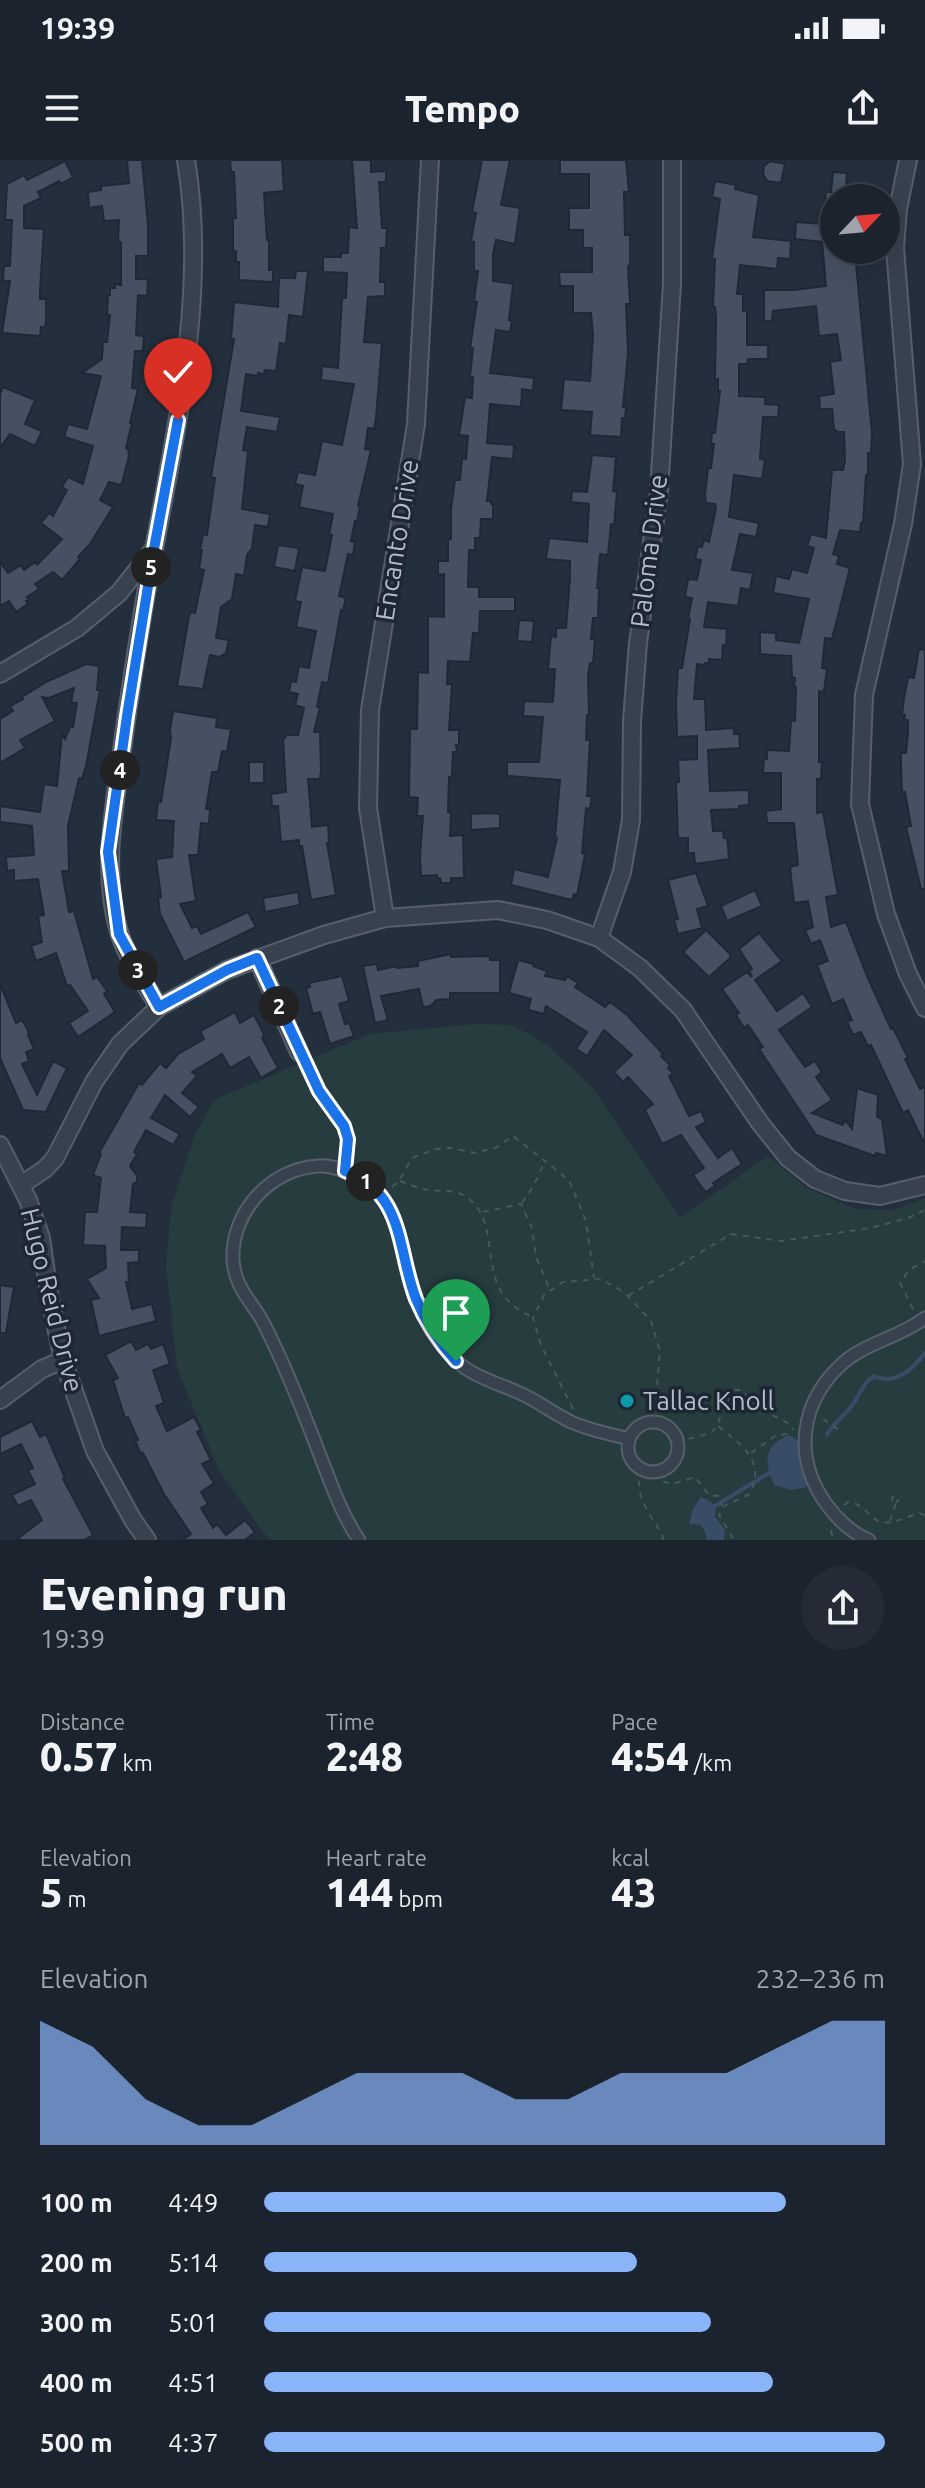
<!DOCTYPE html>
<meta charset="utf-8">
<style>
body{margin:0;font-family:Ubuntu,sans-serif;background:#242b36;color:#f1f3f6;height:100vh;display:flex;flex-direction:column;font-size:30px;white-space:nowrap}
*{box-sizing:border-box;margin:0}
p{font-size:26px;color:#a0a4aa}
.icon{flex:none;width:44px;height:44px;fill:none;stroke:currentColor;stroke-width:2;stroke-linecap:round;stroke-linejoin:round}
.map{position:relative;height:1380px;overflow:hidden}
.drawer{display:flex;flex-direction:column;background:#1b232e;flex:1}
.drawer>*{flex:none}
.needle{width:52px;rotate:64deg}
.tools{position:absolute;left:820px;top:24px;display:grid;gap:16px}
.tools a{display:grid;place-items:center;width:80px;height:80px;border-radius:50%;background:#1b232e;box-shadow:0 8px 32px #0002,0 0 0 2px #39404a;font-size:40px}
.pin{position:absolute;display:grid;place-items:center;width:68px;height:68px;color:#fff;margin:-82px -34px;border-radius:50% 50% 50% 0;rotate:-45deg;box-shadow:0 0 8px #0007}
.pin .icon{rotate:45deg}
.km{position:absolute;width:40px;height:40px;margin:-20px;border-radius:50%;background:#222;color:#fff;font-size:22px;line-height:40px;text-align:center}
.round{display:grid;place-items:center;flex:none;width:84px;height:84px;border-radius:42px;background:#242b36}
.summary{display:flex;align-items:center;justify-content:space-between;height:136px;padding:0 40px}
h1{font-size:44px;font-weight:800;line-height:60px}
.figures{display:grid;grid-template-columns:repeat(3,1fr);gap:12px;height:136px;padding:8px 40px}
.figures div{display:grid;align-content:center}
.figures b{font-size:40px;font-weight:800}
.figures small{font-size:22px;font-weight:400}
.figures p{font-size:22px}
.chart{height:224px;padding:16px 40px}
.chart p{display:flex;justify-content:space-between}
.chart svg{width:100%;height:144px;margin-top:8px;fill:#8ab4f8;opacity:.7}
ul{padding:0 40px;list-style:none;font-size:26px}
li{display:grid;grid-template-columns:128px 96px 1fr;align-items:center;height:60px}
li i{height:20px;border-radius:10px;background:#8ab4f8}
.status{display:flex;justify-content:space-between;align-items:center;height:56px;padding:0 40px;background:#1b232e;direction:ltr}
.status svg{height:22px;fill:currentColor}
header{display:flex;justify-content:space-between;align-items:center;height:104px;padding:0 40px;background:#1b232e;font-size:36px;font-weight:800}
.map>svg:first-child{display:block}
.green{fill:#263c3f}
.water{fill:#394c67}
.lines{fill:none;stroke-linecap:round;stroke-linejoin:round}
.stream{stroke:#394c67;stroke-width:4}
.building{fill:#455162;stroke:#1f2835;stroke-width:2}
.pedestrian-casing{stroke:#565f6c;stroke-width:15}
.minor-casing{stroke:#565f6c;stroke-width:20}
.path{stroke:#44595c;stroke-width:2;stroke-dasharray:6 6;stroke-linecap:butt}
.pedestrian{stroke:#38414e;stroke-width:11}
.minor{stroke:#38414e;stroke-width:16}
.route-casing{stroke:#fff;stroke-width:16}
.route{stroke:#1a73e8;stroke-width:10}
.culture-dot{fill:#0f9aa8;stroke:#1d2633;stroke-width:3}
.labels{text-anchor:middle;stroke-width:7;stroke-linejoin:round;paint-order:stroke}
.street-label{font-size:26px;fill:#b4bcc9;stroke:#1d2633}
.poi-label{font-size:26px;fill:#b4bcc9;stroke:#1d2633;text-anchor:start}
</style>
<div class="status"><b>19:39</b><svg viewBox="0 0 49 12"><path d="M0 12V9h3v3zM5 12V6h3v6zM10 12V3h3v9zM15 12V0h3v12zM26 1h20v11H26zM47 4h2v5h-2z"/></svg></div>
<header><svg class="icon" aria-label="menu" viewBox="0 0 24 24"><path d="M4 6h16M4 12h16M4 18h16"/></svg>Tempo<svg class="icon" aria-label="share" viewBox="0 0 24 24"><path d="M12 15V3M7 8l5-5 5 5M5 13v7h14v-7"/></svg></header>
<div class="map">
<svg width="925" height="1380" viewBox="0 0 925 1380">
<rect width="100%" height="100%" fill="#242f3e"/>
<!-- green -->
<polygon class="green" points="475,864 512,865 547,885 592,927 680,1058 768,996 807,1028 856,1049 894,1050 925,1038 925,1380 271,1380 263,1372 219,1310 177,1208 166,1105 171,1048 194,977 214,940 317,896 371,874"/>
<!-- water -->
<g class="water">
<path d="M789,1275l10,6 8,46 -16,3 -17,-5c-10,-23 -11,-39 15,-50z"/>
<polygon points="701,1337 711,1342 716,1348 715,1357 725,1370 724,1380 706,1380 706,1374 701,1365 689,1364 693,1349"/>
</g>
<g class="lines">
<!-- stream -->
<g class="stream">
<path d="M827,1274c7,-10 15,-17 23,-26 10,-11 11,-24 24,-32 21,10 39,-7 51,-23"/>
<polyline points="715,1346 769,1313"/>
</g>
</g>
<!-- building -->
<g class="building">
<polygon points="127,0 142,0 148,65 148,96 136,96 136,119 148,119 147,136 138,135 136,175 144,176 143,191 135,191 132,228 138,229 130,263 132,263 126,288 128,289 129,296 122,323 121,325 109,322 100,340 113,347 90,384 78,397 80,399 62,420 53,412 35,424 39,429 27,437 29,439 26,441 28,444 16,452 9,441 0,446 0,402 8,413 21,405 24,410 35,402 37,405 62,379 41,363 49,353 53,356 67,330 62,327 68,317 83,324 93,286 64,277 68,264 87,269 101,216 82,213 102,199 103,182 107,182 110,155 107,155 108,135 110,135 110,128 115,128 115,124 121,125 121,82 118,82 119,60 104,61 102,46 89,48 88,32 101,30 101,26 129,23"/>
<polygon points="230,0 282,0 284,31 264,33 267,80 269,80 269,110 273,110 273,122 239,120 239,102 236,102 236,91 233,91 233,58 236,58 234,12 231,12"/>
<polygon points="352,0 371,0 371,12 386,11 386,22 379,22 382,68 387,68 386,88 381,88 380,122 385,122 385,136 368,137 364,182 382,183 376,258 374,269 368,268 365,289 371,290 358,346 360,347 357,361 355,361 351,381 355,382 353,395 348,394 339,436 346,438 343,451 341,450 328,523 322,522 317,547 320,547 314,572 320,572 321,610 320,619 308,619 312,667 328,665 329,683 327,683 336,735 311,740 302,686 299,686 299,680 281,682 278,646 272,646 271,634 286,632 283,580 287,575 298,575 304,548 295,545 298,534 289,532 291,521 296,522 299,506 309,508 316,471 296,467 301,442 295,441 302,407 325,411 332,375 329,375 333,354 299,347 303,326 295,324 298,312 315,315 322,281 342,285 354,224 321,220 322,206 338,208 342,138 346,138 347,113 323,112 323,97 341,97 341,93 348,93 349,67 357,68"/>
<polygon points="482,0 510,0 501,45 520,48 515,84 496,80 493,94 493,121 513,124 509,160 512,161 510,172 496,170 490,213 534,218 533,231 522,229 521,247 490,244 487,283 514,285 513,299 492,297 487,341 491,341 491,344 493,344 493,359 481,359 480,378 475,378 475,390 469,390 468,427 479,427 479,437 515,437 515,451 480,451 479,473 473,473 470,502 448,501 447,524 452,524 449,570 459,570 459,585 456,585 457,592 453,592 452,617 449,617 448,652 451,653 450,676 463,675 464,718 451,718 451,723 441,723 440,718 437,718 437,715 421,716 420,696 423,656 417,656 418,638 409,637 410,569 417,569 418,512 428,513 428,456 444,457 444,414 438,415 438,401 448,401 448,380 451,379 451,349 455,320 460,320 462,299 466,299 468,276 459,275 465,237 472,238 473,217 470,217 473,188 470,188 477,142 474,141 478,111 474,111 474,82 471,81 476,53 472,52"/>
<polygon points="560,0 626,0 629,32 624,32 625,75 630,75 630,105 628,106 630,144 626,144 628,193 623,247 626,247 625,258 622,258 621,277 590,275 592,252 561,250 564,219 590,221 593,175 591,153 573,153 573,126 560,126 559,112 592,112 592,88 583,88 583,70 569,70 569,48 589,48 589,14 560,14"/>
<polygon points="65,1 73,17 61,24 59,21 38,32 41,38 24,46 24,68 44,69 40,130 40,139 46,139 46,162 44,168 41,167 40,176 2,173 10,121 3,121 4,106 10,106 12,60 5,60 7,24 24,15 27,20"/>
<polygon points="770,1 785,4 781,23 767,21 763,14 764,6"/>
<polygon points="833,12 847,13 845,38 834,38 834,90 849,90 850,97 853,97 853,104 856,104 872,273 871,293 868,293 868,314 866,315 863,363 861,363 860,372 840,370 833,394 839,396 837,404 850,408 832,479 825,478 822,508 827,509 824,532 819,531 819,602 822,602 821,619 817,619 817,653 823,652 838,735 826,737 831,767 846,762 867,816 891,869 893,868 908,898 905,899 920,929 925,927 925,985 908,950 903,953 871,885 868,886 861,872 853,875 847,862 852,860 843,839 832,844 817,805 828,801 820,780 811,784 805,770 813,767 808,741 794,743 790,707 798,705 794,663 767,663 766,651 781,649 781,613 763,613 764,598 767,599 767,590 789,591 791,560 795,561 796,527 794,527 795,518 792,517 791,496 760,494 760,472 776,473 776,480 799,483 809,439 773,433 776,416 789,419 792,409 807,413 814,388 807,386 811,374 826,378 832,310 843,310 845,300 844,272 838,272 834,269 832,249 820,249 819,236 834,234 830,202 841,200 837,174 819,176 816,146 773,151 772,161 764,161 764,130 794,130 826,126 822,82 795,79 796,62 823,64 826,32 831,32"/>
<polygon points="715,21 736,25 735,29 759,35 753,77 791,81 790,99 778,98 777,109 740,105 737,134 743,134 743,151 747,150 747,185 768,185 768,199 748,199 747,204 739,204 739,236 765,237 765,244 779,245 778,257 763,257 760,299 765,300 762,319 734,315 729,357 759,363 756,377 740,374 732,410 753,413 750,430 741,428 738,446 708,442 704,467 727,469 726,485 723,485 722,500 709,499 709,503 705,503 705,505 697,504 694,539 705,539 706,570 734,568 734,574 739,574 740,588 708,590 710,631 749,630 749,645 739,646 739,649 711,650 713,671 723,671 724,678 727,678 728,685 729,699 695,704 694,693 688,693 688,678 678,678 676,622 679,622 678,600 697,599 697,576 677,577 676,543 678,508 682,508 690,459 688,459 692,438 685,437 688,419 697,420 701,400 695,399 698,386 702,387 704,380 709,382 716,348 715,344 706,343 705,335 708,308 711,308 714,284 711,284 712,273 715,273 720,231 718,231 718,219 715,220 716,158 715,147 713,147 715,99 712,99 720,39 712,37"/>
<polygon points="296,111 308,111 303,157 289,155 286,184 280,183 276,211 265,210 264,214 258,213 258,216 246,214 241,251 280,257 277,272 247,267 243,290 248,291 242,349 270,354 268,367 255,365 252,388 247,395 244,416 236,414 232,439 221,447 216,478 229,480 226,493 219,497 210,495 203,529 177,526 189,456 191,452 195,453 204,410 199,409 202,390 200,390 203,374 207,375 215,318 211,317 234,179 231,179 234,142 278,147 279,118 295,118"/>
<polygon points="3,227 35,240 25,264 42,271 35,286 10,274 0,288 0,234"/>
<polygon points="592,295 616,297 613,331 617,332 614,365 611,364 608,395 600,394 597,428 599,428 598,458 593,458 591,479 595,479 593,504 590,503 588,516 589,555 587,555 586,580 590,580 587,636 592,636 590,649 586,648 582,693 585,694 580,720 577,735 574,734 572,740 511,725 514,709 548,717 557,678 555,677 560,620 507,616 507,602 539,602 543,557 523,556 524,541 553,542 555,509 548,509 551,476 556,477 556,468 566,468 570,418 570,401 546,399 549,378 587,382 589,344 571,342 572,331 587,332"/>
<polygon points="278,385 299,388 295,411 274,407"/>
<polygon points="519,460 534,461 532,482 517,481"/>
<polygon points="919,489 925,490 925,729 921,729 906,667 911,666 905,632 902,632 901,606 901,593 906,593 908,573 908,560 904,560 905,555 902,555 904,538 908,517 914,518"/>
<polygon points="86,504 99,506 97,530 100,530 86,606 82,619 79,618 68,666 69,711 62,711 69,752 74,751 93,819 97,817 107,831 104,834 115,852 78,877 69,863 88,851 70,825 67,826 56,793 36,801 31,786 42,782 38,756 44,755 38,719 14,721 14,710 7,711 6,697 34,695 32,666 0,662 0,646 40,652 44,624 57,626 62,574 65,579 70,567 73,567 77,543 71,542 74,528 49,538 42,537 55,561 20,580 25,588 0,603 0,559 13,551 10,546 23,539 22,537 46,522"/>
<polygon points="173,551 217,558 216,567 231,569 227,592 222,591 218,612 212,612 206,649 210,649 209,664 201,663 198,695 189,695 196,741 180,744 192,768 197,766 201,774 248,752 256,767 184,802 160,754 158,738 161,737 156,699 172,697 174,661 156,660 158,642 161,642 171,578 170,570"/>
<rect x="249" y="602" width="15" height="21"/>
<polygon points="486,653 500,654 500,668 471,670 471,654"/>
<polygon points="696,713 708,746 697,749 702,768 678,774 674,760 678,759 668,720"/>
<polygon points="755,730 762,746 727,761 721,746"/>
<polygon points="298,732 300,745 265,752 263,738"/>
<polygon points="706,770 730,794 730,798 709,817 683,792"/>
<polygon points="759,773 782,801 755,820 777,851 803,833 812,847 779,870 805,907 815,901 822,912 816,917 832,940 812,953 843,965 845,960 852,969 857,928 878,935 877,957 882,959 887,996 876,993 875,996 816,975 759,889 763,887 748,865 744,868 736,855 739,853 722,829 747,812 752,817 749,811 752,809 739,789"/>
<polygon points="451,794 451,797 486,796 490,797 490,800 500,800 500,833 450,833 450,839 436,840 431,846 423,847 419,829 381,836 388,860 375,863 363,806 377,804 378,810 397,806 397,808 418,806 418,801"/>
<polygon points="518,800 534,804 533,806 547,811 545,816 565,820 567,816 578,823 575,827 605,847 610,842 627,855 663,894 661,896 670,905 668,908 673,913 669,916 689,956 701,951 706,962 696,967 718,998 732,988 742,1004 713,1023 715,1026 706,1032 703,1029 693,1015 704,1008 681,975 662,984 645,950 653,944 628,917 623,922 614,912 632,895 604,870 587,896 576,889 587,872 546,846 544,854 528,850 531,839 509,833"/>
<polygon points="342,816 349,841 339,844 345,864 349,863 354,876 330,884 320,852 313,854 306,828 310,827 309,823"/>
<polygon points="0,824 16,863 22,860 29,872 28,875 34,889 26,892 29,901 22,904 37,935 53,901 67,908 46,952 23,950 0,898"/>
<polygon points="235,852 240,863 254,855 263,872 264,877 262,878 278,908 261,918 249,897 230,908 222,894 192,912 197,916 182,933 199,947 190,957 165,935 151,958 180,974 173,985 146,970 134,992 137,994 130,1006 137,1016 137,1022 133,1024 130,1052 147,1053 146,1068 122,1067 121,1090 139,1090 139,1102 128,1103 129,1122 126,1122 132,1149 152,1144 156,1161 99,1176 91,1140 99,1138 87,1119 106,1108 105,1086 83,1085 85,1052 97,1052 101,1018 93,1015 101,994 99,993 139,923 142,925 160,903 166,908 178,894 204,879 200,871"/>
<polygon points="0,1125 14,1127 6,1173 0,1173"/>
<polygon points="131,1181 136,1190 148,1184 151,1189 163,1184 170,1204 153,1210 164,1243 156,1246 167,1271 194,1257 201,1270 197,1272 211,1300 202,1304 214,1323 201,1332 208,1344 201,1348 213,1368 217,1364 226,1375 245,1360 255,1372 245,1380 182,1380 191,1374 164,1334 143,1293 141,1294 135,1281 138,1280 128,1257 125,1258 113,1220 118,1218 105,1195"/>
<polygon points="32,1261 40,1277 46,1274 65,1318 63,1319 93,1375 84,1380 16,1380 42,1360 31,1340 18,1346 12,1335 35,1324 28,1310 33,1308 21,1284 0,1294 0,1277"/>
</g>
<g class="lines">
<!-- pedestrian casing -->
<g class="pedestrian-casing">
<g id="pedestrian">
<circle cx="653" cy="1287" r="25"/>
<path d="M359,1380c-17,-25 -27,-54 -38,-82 -17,-45 -35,-91 -57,-134 -12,-23 -29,-35 -31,-64 -2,-48 37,-91 85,-94 12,-1 23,3 35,8 49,20 47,81 63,124 8,22 21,45 38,61 18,18 47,25 70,36 16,8 31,19 47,27 18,8 39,12 58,17"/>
<path d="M869,1380c-16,-6 -32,-21 -42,-35 -35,-48 -27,-104 17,-143 24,-20 56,-25 81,-44"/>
</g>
</g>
<!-- minor casing -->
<g class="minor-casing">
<g id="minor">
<polyline points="908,0 898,49 895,88 912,304 903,364 864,535 860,644 886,754 908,814 925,848"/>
<polyline points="0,514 77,468 119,433 153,390"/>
<polyline points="385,758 368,648 370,550 416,264 430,0"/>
<polyline points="599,778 622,712 631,660 632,561 638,483 659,331 672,124 672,0"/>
<polyline points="257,798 299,892"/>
<path d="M159,847c-14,-23 -32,-49 -40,-75 -19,-65 -3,-132 5,-197 9,-64 19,-128 31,-191 23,-123 52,-259 31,-384"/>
<polyline points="0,985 28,1040 41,1078 49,1134 63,1200 95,1291 133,1360 147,1380"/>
<polyline points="21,1025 45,1009 55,998 94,922 120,884 159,847 227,810 324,775 385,758 498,750 547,760 599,778 640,808 683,850 760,963 788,998 815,1019 845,1031 880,1036 925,1025"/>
<polyline points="0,1240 42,1209 63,1200"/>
</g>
</g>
<!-- path -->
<g class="path">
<polyline points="305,904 319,931 344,966 348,979 346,998"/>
<path d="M400,1021c8,3 15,6 23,8 13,3 32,0 42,7 34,22 17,70 39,100 7,10 19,16 29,22"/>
<polyline points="392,1027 399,1021 412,998 436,989 450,988 476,993 497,987 513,976 569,1020 586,1061 594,1118"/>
<polyline points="522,1043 534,1025 545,1001"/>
<polyline points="483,1052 521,1044 532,1068 536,1097 550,1130"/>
<polyline points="628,1136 731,1074 781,1081 871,1068 908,1058 925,1050"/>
<polyline points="913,1149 900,1123 909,1110 925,1101"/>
<polyline points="573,1249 541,1185 533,1158 544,1135 563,1122 601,1119 624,1132 651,1161 660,1191 654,1262"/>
<polyline points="823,1259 842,1272"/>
<path d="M718,1266c24,20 48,34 32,68l-26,12"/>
<polyline points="677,1282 711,1273 717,1266 725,1244 735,1230 741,1230 756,1247 790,1264 793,1270"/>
<polyline points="751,1293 775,1276 791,1273"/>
<path d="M643,1309c-12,24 7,45 19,65l1,6"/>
<path d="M656,1312c7,19 25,9 39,5l14,18 10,1 4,11 -4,8 15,25"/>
<path d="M844,1345l4,-3c18,2 20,16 33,20 12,3 27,-6 39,-9l5,3"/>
<polyline points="890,1361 896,1343 892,1342 892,1338 894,1336 899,1339 896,1343"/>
<polyline points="831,1370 833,1380"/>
</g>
<!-- pedestrian -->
<use href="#pedestrian" class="pedestrian"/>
<!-- minor -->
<use href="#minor" class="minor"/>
</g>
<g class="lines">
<!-- route casing -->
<g class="route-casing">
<path id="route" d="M178,260l-24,129 -27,167 -19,136 11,82 40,73 68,-37 30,-12 62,133 25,35 4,13 -3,32c60,22 52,79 71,128 10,24 23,43 40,62"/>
</g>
<!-- route -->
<use href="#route" class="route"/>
</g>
<!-- markers -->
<circle class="culture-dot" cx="627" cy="1241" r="8"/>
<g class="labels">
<!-- street labels -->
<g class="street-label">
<text transform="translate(397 380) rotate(-81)" y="9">Encanto Drive</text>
<text transform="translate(649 391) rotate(-83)" y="9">Paloma Drive</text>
<text transform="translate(52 1140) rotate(76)" y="9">Hugo Reid Drive</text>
</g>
<!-- poi labels -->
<g class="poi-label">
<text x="643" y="1250">Tallac Knoll</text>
</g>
</g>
</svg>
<div class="tools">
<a><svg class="needle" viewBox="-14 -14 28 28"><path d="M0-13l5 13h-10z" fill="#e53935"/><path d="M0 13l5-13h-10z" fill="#a0a4aa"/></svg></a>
</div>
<div class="pin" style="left:456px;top:1201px;background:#1e9e55"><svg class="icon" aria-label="arrive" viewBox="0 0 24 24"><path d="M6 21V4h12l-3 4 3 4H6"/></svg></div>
<div class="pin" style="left:178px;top:260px;background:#d93025"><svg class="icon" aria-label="check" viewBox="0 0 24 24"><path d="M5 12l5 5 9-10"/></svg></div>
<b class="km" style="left:366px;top:1021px">1</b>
<b class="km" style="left:279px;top:846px">2</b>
<b class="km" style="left:138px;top:810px">3</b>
<b class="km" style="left:120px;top:610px">4</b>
<b class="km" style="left:151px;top:407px">5</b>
</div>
<section class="drawer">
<div class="summary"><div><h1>Evening run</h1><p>19:39</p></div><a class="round"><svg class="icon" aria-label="share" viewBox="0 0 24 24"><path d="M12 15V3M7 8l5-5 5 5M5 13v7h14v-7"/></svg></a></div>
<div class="figures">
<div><p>Distance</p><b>0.57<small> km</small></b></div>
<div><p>Time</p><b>2:48</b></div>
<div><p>Pace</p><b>4:54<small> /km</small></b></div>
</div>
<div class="figures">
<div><p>Elevation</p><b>5<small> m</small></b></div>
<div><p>Heart rate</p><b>144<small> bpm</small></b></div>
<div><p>kcal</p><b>43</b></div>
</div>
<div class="chart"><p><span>Elevation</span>232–236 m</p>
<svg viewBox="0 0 160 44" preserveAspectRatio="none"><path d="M0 44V6L10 14L20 30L30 38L40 38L50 30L60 22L70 22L80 22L90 30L100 30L110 22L120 22L130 22L140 14L150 6L160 6V44z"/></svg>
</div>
<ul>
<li><b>100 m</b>4:49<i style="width:84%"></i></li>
<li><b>200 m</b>5:14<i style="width:60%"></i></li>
<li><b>300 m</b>5:01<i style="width:72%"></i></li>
<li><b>400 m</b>4:51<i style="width:82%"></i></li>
<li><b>500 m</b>4:37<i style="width:100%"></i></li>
</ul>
</section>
